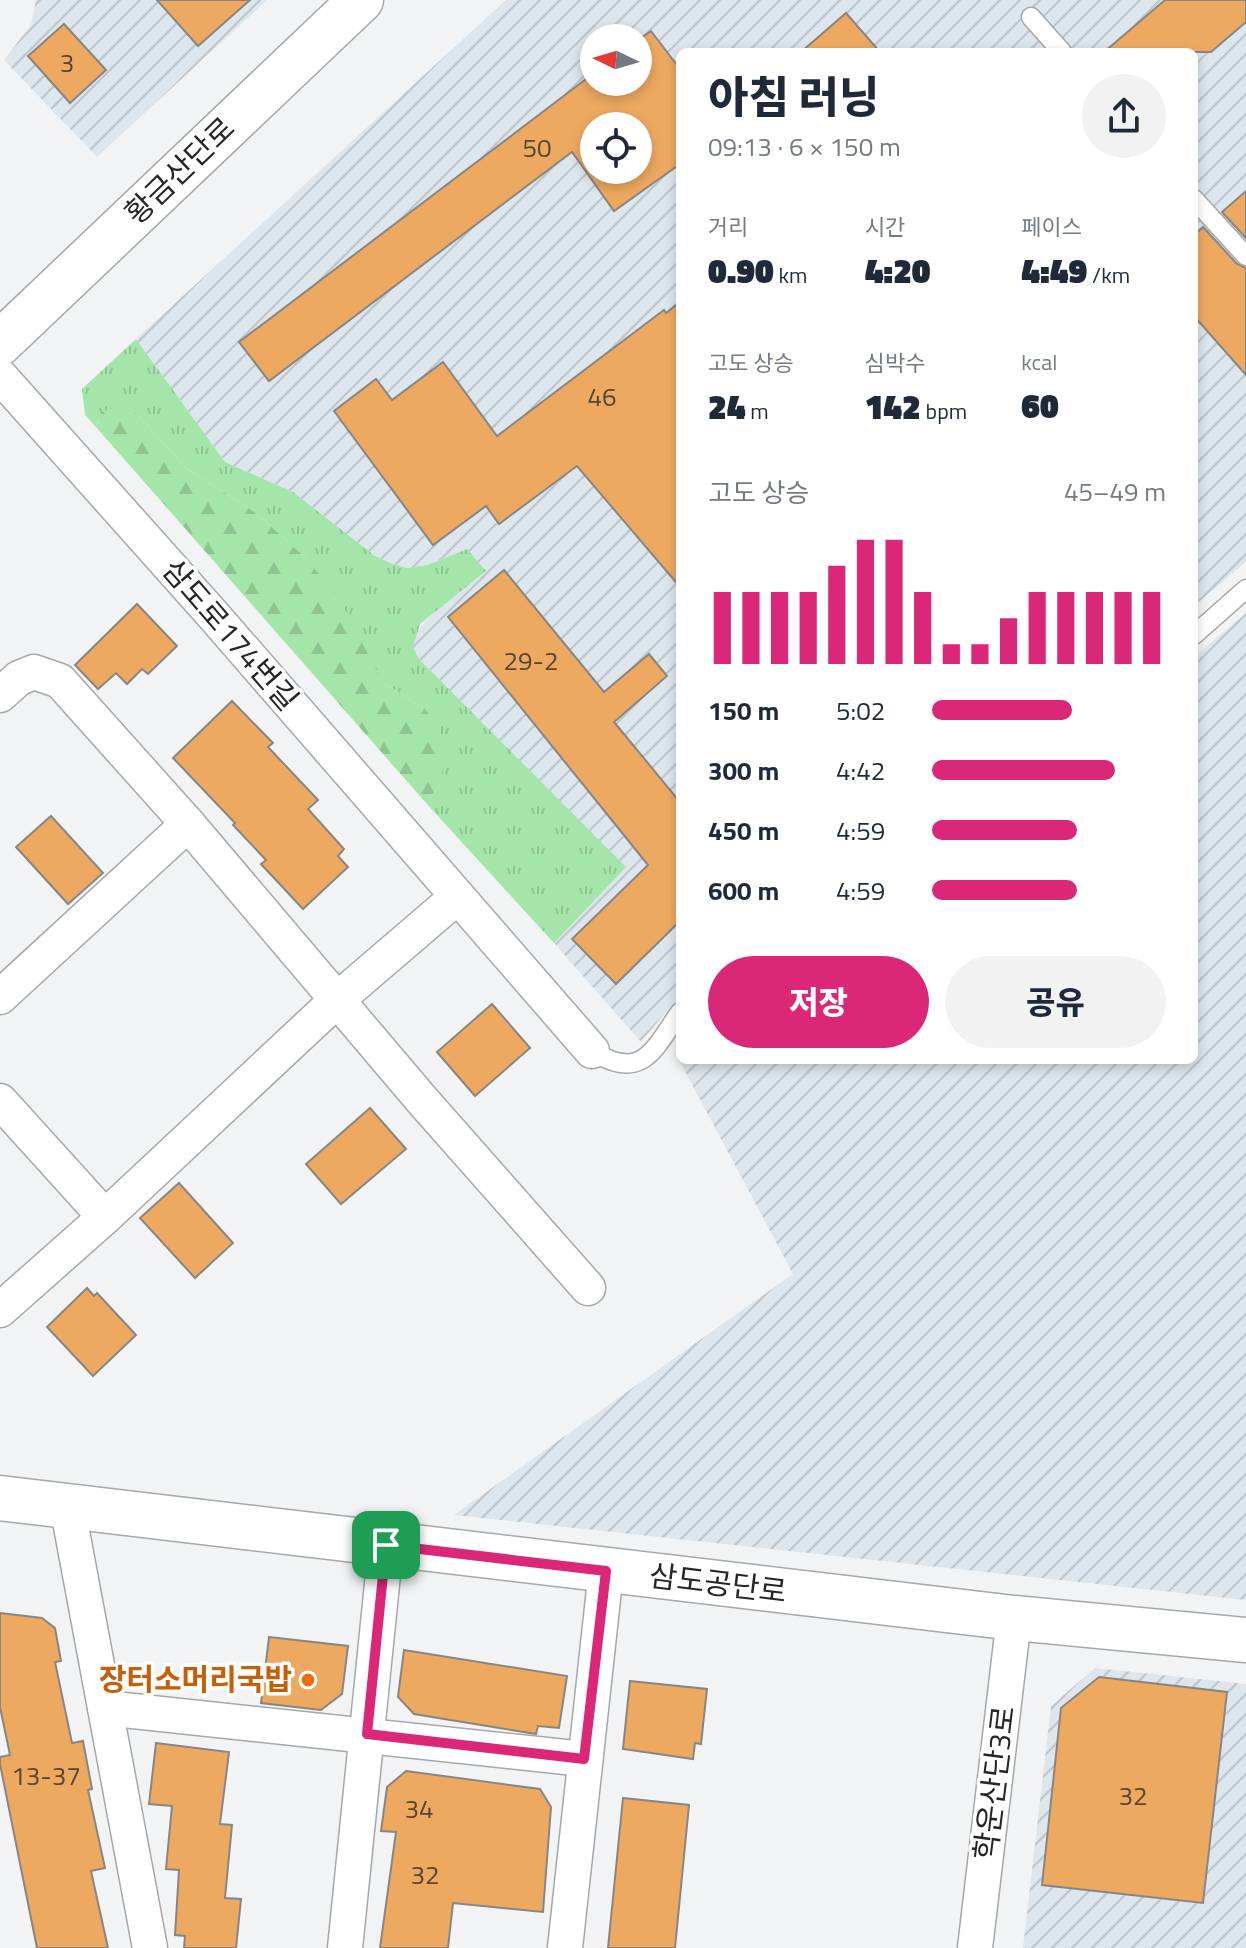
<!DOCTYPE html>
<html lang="ko">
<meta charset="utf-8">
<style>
body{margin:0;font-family:"Titillium Web","Noto Sans KR",sans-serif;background:#f2f2f3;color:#1f2937;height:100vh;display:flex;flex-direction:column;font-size:30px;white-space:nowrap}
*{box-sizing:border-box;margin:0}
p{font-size:26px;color:#747a83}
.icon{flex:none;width:44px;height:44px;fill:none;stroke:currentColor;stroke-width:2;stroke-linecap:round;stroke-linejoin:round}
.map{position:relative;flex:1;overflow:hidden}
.drawer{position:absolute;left:676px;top:48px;width:522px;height:1016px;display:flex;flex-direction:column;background:#fff;border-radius:12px;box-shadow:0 4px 12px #0003}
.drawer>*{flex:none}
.needle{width:52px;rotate:275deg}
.controls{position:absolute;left:580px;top:24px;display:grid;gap:16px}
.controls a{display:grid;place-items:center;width:72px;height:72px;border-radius:50%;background:#fff;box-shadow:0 4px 12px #0003;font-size:40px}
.pin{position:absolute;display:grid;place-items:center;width:68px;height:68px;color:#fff;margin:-34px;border-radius:16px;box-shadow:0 4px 12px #0006}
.round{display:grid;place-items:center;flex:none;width:84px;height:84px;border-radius:42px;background:#f2f2f3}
.headline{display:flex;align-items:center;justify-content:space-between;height:136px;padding:0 32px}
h1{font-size:44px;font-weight:800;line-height:60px}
.figures{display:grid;grid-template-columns:repeat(3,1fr);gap:12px;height:136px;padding:8px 32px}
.figures div{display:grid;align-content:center}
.figures b{font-size:34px;font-weight:800}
.figures small{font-size:22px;font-weight:400}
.figures p{font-size:22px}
.chart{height:224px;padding:16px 32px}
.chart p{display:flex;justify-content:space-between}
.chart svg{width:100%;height:144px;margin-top:8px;stroke:#db2777;stroke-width:6}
.button{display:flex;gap:16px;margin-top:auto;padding:16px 32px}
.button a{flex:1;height:92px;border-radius:48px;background:#db2777;color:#fff;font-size:32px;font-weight:800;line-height:92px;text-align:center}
.button a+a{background:#f2f2f3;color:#1f2937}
ul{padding:0 32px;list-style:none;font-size:26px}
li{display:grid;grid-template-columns:128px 96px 1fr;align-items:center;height:60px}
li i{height:20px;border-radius:10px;background:#db2777}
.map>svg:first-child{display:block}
.industrial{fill:url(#industrial-furrows);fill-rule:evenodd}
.grass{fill:url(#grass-tufts)}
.forest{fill:url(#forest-firs)}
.building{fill:#eda960;stroke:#888685;stroke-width:2;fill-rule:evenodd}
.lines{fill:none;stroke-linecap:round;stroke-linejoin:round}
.service-casing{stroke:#a6a7a9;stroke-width:21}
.minor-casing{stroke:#a6a7a9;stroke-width:37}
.tertiary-casing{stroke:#a6a7a9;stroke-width:47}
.service{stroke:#fff;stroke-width:18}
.minor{stroke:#fff;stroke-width:34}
.tertiary{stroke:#fff;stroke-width:44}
.route-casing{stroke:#fff;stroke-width:16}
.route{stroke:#db2777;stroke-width:10}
.food-dot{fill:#e8710a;stroke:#fff;stroke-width:3}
.labels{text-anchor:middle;stroke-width:7;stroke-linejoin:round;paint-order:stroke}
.number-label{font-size:26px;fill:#574634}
.street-label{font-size:30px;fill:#252526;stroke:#fff}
.food-label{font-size:30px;font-weight:bold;fill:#c56008;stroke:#fff;text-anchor:end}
</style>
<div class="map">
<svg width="1246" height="1948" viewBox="0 0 1246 1948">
<defs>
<pattern id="industrial-furrows" width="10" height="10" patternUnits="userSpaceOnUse" patternTransform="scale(2)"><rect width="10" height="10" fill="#dde6ec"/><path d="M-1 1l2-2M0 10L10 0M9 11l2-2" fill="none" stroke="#bec5ca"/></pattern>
<pattern id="grass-tufts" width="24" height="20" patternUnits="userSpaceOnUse" patternTransform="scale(2)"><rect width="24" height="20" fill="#a4e5a9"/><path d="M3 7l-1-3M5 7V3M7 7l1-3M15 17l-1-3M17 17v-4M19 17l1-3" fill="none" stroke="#8dc491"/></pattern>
<pattern id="forest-firs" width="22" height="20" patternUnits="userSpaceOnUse" patternTransform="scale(2)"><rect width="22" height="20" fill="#a4e5a9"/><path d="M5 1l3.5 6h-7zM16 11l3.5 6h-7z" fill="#8dc491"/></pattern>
</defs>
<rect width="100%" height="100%" fill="#f1f3f4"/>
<!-- industrial -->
<g class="industrial">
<polygon points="36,0 267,0 97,157 4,60 31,25"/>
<path d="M506,0h740v562l-52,44v-554h-514v943l-39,47 -87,-99 71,-76 -206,-208 -6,-12 1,-12 20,-23 33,-63 -40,16 -20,3 -14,-4 -18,-8 -82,-64 -68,-30 -89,-123zM594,38h44v44h-44zM594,126h44v44h-44z"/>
<polygon points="1246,613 1246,1600 454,1515 793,1274 679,1060 680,1059 1194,1060 1194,657"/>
<polygon points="1095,1668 1246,1684 1246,1948 1023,1948 1051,1706"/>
</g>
<!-- grass -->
<polygon class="grass" points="136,339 225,462 293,492 375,556 393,564 407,568 427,565 467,549 486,571 420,624 413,647 419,659 626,867 554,943 426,803 440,784 425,709 383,683 306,558 256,513 186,468 136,413 99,419 96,427 85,415 82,389"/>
<!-- forest -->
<polygon class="forest" points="121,405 136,413 186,468 256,513 306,558 341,602 383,683 425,709 437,724 444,762 440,784 426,803 96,427 102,412"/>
<!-- building -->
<g class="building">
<polygon points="157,0 250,0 198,46"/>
<polygon points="1165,0 1246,0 1246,22 1211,52 1104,52"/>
<polygon points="846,13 880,52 801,52"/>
<polygon points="64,24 106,70 70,103 28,56"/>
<path d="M651,31l29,38v95l-66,47 -42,-59 -303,229 -30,-39 355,-269v9h44v-42zM594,126h44v44h-44z"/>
<polygon points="1246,191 1246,238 1222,212"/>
<polygon points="1203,227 1237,264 1246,268 1246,375 1194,316 1194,235"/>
<polygon points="680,302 680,587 577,466 499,524 486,506 433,545 334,411 376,379 392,400 443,362 497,436 664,310 666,313"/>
<polygon points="504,570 604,692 649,654 667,676 614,722 680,802 680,921 616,984 572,939 648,865 448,617"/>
<polygon points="137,604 177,646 148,674 142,669 127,684 116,673 98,689 75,665"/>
<polygon points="232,701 273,743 268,747 318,800 308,809 344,849 338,856 348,867 303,909 261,864 266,860 233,825 235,823 173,758"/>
<polygon points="51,816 103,873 68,904 16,847"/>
<polygon points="492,1004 530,1048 475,1096 437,1052"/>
<polygon points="370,1108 406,1149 341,1204 306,1164"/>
<polygon points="179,1183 233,1243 195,1278 140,1218"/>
<polygon points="87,1288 94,1296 97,1293 136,1335 93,1376 47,1327"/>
<polygon points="0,1613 42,1618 55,1628 61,1661 55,1662 72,1743 83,1741 92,1789 88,1790 105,1868 91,1871 108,1948 37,1948 0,1764 0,1757 10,1755 0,1707"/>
<polygon points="269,1637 348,1646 342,1694 321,1710 261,1703"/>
<polygon points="404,1650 567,1676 559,1728 538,1726 536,1734 414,1714 398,1697"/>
<polygon points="1099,1677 1227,1692 1203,1903 1042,1885 1061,1708"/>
<polygon points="630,1681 707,1689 701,1744 695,1743 693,1759 623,1749"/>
<polygon points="156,1743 229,1752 220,1824 232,1825 225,1898 241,1899 236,1948 184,1948 185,1936 175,1935 179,1870 166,1869 172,1806 149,1804"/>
<polygon points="406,1771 540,1789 551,1807 543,1912 453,1903 448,1948 380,1948 396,1832 381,1831 387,1787"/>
<polygon points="623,1798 689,1805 675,1948 608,1948"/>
</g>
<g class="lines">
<!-- service casing -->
<g class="service-casing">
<g id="service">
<polyline points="1031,17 1062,52"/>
<polyline points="1194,199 1246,256"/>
<polyline points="1194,635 1246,589"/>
<path d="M592,1051c50,31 61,0 88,-39"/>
</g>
</g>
<!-- minor casing -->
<g class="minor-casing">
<g id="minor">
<polyline points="0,376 214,616 592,1051"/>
<polyline points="0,695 19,678 34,672 60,681 188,824 0,997"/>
<polyline points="188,824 422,1100 588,1288"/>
<polyline points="0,1101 105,1217 338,999 457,897"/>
<polyline points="0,1310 105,1217"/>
<polyline points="67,1505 150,1948"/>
<polyline points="105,1708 584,1759"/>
<polyline points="345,1948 386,1545"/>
<polyline points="565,1948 606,1571"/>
<polyline points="975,1948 1014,1618"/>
</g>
</g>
<!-- tertiary casing -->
<g class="tertiary-casing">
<g id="tertiary">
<polyline points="0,343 361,0"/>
<polyline points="0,1498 1014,1618 1246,1640"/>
</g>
</g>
<!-- service -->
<use href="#service" class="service"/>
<!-- minor -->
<use href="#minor" class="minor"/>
<!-- tertiary -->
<use href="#tertiary" class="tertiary"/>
</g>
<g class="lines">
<!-- route casing -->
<g class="route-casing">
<polygon id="route" points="386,1545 606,1571 584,1759 367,1734"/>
</g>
<!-- route -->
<use href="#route" class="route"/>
</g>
<!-- markers -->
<circle class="food-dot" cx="308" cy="1680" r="8"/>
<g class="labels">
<!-- number labels -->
<g class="number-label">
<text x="67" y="72">3</text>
<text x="537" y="157">50</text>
<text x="602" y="406">46</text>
<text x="531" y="670">29-2</text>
<text x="46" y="1785">13-37</text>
<text x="1133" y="1805">32</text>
<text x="419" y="1818">34</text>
<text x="425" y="1884">32</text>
</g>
<!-- street labels -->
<g class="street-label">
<text transform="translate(180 171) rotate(-44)" y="10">황금산단로</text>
<text transform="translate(230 635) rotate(49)" y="10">삼도로174번길</text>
<text transform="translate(718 1584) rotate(7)" y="10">삼도공단로</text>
<text transform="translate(995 1783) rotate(-83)" y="10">학운산단3로</text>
</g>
<!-- food labels -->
<g class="food-label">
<text x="292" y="1690">장터소머리국밥</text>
</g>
</g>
</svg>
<div class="controls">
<a><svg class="needle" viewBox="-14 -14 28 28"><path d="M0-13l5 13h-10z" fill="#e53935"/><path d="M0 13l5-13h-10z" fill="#747a83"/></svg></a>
<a><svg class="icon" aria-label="locate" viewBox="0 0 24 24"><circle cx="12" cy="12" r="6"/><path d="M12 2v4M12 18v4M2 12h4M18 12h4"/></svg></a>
</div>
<div class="pin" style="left:386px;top:1545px;background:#1e9e55"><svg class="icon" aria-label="arrive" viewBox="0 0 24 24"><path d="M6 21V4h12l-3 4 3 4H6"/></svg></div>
<section class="drawer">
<div class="headline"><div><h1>아침 러닝</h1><p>09:13 · 6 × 150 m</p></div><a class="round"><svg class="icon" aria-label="share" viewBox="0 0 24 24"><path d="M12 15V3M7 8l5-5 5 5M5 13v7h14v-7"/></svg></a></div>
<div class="figures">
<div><p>거리</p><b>0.90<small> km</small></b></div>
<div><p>시간</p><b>4:20</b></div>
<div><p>페이스</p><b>4:49<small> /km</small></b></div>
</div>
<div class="figures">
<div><p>고도 상승</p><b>24<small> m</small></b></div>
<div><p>심박수</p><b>142<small> bpm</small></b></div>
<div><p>kcal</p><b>60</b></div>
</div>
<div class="chart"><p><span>고도 상승</span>45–49 m</p>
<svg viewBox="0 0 160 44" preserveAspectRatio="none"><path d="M5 44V22M15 44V22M25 44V22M35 44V22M45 44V14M55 44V6M65 44V6M75 44V22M85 44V38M95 44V38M105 44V30M115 44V22M125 44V22M135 44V22M145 44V22M155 44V22"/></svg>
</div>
<ul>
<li><b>150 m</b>5:02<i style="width:60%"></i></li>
<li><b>300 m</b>4:42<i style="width:78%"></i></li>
<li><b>450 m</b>4:59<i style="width:62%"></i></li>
<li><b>600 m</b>4:59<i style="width:62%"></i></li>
</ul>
<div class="button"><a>저장</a><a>공유</a></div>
</section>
</div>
